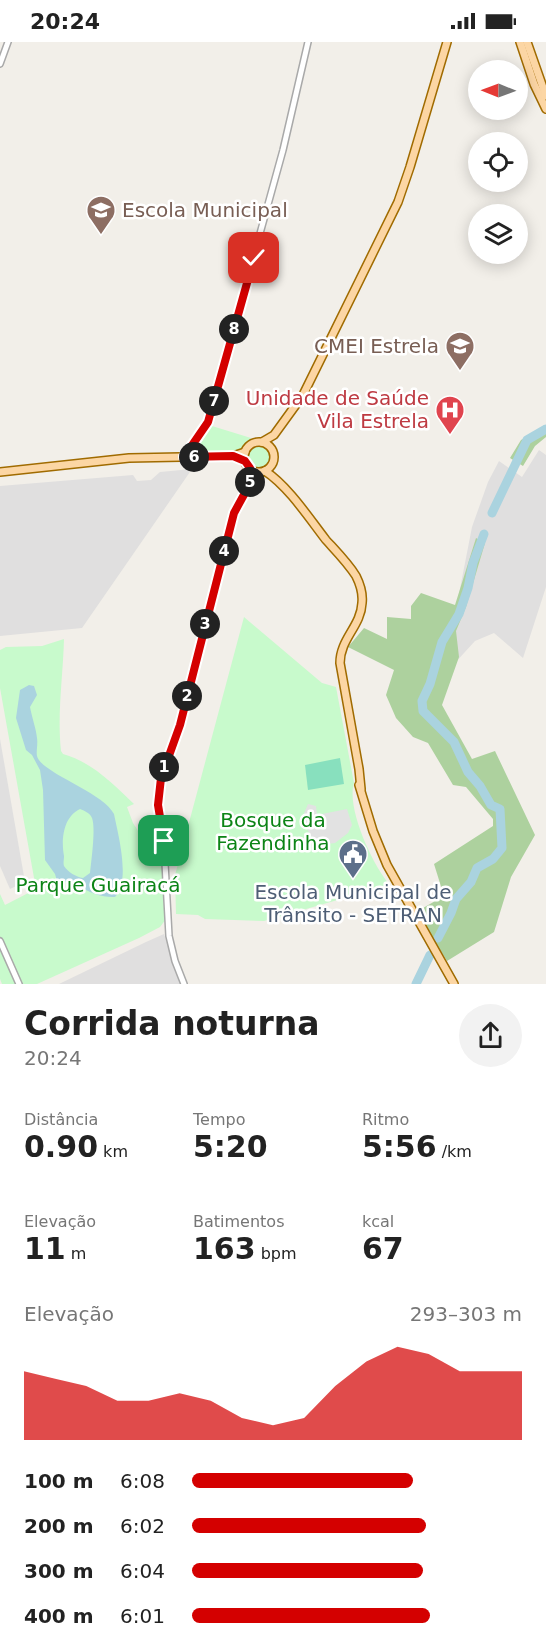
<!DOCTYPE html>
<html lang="pt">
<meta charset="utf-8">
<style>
body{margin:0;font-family:"DejaVu Sans",sans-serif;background:#f2f2f2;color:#222;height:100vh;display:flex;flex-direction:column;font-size:22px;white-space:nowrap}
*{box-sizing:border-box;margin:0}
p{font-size:20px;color:#767676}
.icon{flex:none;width:33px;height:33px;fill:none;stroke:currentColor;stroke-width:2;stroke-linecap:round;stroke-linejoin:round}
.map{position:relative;height:942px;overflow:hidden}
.panel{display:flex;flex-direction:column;background:#fff;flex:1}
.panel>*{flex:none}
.needle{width:39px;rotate:271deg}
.controls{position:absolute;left:468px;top:18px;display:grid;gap:12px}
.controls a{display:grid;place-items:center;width:60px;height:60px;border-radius:50%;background:#fff;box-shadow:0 3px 15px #0003;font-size:30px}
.pin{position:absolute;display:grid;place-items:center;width:51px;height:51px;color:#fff;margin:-26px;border-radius:12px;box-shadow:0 3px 9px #0006}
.km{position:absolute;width:30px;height:30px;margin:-15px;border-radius:50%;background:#222;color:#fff;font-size:16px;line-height:30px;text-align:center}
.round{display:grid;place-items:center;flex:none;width:63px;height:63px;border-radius:32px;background:#f2f2f2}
.head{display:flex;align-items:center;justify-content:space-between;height:102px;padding:0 24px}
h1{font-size:33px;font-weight:800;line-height:45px}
.figures{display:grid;grid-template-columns:repeat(3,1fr);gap:9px;height:102px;padding:6px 24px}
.figures div{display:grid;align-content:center}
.figures b{font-size:30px;font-weight:800}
.figures small{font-size:16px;font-weight:400}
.figures p{font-size:16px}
.chart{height:168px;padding:12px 24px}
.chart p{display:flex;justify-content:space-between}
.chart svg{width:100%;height:108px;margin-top:6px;fill:#d40000;opacity:.7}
ul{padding:0 24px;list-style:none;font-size:20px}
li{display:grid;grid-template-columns:96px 72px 1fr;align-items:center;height:45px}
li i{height:15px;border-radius:8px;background:#d40000}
.status{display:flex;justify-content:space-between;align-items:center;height:42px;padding:0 30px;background:#fff;direction:ltr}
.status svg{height:16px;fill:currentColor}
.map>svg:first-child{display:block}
.residential{fill:#e0dfdf}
.forest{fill:#add19e}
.park{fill:#c8facc}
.pitch{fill:#88e0be}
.parking{fill:#e2e2e2}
.water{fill:#aad3df;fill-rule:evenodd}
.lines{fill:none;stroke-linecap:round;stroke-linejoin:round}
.river{stroke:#aad3df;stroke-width:9}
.minor-casing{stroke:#a9a9a9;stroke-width:8}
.major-casing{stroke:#a06b00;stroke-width:10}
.minor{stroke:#fff;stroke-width:5}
.major{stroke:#fcd6a4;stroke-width:7}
.route-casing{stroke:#fff;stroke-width:12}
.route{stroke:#d40000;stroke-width:8}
.labels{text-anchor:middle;stroke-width:5;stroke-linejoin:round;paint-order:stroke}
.education-label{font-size:20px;fill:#785e54;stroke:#fff;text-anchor:start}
.health-label{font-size:20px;fill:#be3a42;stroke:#fff;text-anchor:end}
.park-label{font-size:20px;fill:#0c8416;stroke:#fff}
.service-label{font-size:20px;fill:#4e5e75;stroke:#fff}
</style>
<div class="status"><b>20:24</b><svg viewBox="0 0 49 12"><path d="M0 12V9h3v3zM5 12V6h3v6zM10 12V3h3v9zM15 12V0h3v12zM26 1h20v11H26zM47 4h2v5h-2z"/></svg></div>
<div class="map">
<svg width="546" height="942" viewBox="0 0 546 942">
<rect width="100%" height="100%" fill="#f2efe9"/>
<!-- residential -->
<g class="residential">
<polygon points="539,408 546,413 546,545 523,616 494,591 475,599 443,634 472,485 488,440 499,419 522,435"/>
<polygon points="192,427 82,586 0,594 0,444 133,433 137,439 151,438 160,430"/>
<polygon points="0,697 25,840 10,847 0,824"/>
<polygon points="164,892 181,942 59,942 146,900"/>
</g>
<!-- forest -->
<g class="forest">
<polygon points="546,383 546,395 535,404 523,424 510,416 521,398"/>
<polygon points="476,496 485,501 466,565 456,589 459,615 442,663 472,717 495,709 535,793 511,835 494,890 447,919 416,870 444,854 434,822 493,784 493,777 466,745 453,743 428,701 413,695 396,676 386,653 394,628 348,605 364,586 387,597 387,575 411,577 411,564 421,551 455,563"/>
</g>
<!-- park -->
<g class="park">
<polygon points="212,384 251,396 239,410 196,409 195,405"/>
<circle cx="259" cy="415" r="12"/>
<path d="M244,575l78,66 14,4 18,96c-8,25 19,83 36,102l-126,36 -59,-2 -7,-4 -22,-1 -1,-39z"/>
<path d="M64,597c-1,38 -7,75 -3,112l2,3c29,8 50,30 71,50l-7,3 6,16 29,45 4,51 -6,8 -21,11 -102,46h-35l-2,-5v-85l5,11 31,-16 -36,-201v-38l6,-3 36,-1z"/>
</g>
<!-- pitch -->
<polygon class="pitch" points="340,716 344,742 308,748 305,723"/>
<!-- parking -->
<polygon class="parking" points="308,762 316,764 317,773 347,767 352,783 348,791 335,801 327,802 312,796 304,781 303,774"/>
<!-- water -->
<path class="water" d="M29,643l5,1 3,9 -7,12c2,11 6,21 7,31 1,6 -1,14 0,18 4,17 66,36 77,58 4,20 17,67 1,83 -27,1 -34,-16 -58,-16l-2,-7 -10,-14 -2,-70 -3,-20 -8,-15 -6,-5 -10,-32 4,-28zM80,767c5,2 10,4 12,9 4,10 -1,44 -2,55l-7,5c-7,-1 -15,-6 -19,-12 -1,-3 0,-6 0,-10 -3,-16 -1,-39 16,-47z"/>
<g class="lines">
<!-- river -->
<g class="river">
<polyline points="492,471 527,398 546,387"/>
<polyline points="438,896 451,871 456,857 471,840 477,826 493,817 502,806 500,767 491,763 480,744 468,730 454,700 423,669 422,659 430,642 442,600 459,572 468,546 473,521 484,492"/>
<polyline points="416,942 430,913"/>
</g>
<!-- minor casing -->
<g class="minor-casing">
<g id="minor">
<polyline points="0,22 8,0"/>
<polyline points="184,415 208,380 283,108 308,0"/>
<polyline points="250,426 252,438"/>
<polyline points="0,899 19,942"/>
<polyline points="184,942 175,919 169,894 165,821 158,763 159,743 180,683 234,471 252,438 260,430"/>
</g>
</g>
<!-- major casing -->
<g class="major-casing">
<g id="major">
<polyline points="520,0 534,42 546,67"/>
<polyline points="527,0 546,54"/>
<polyline points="262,400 274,393 303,353 398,160 410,125 447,0"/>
<circle cx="259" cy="415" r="15"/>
<path d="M265,429c23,15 44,47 61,69 10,11 22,23 30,36 4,8 7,18 6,27 -1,23 -22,36 -22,60l19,106 2,20"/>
<polyline points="0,430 129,416 233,414 245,410"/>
<polyline points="359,743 373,789 387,823 454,942"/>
</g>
</g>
<!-- minor -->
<use href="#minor" class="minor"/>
<!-- major -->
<use href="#major" class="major"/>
</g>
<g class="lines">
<!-- route casing -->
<g class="route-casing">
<polyline id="route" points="164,799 158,763 161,736 180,683 234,471 252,438 250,426 245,419 233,414 184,415 208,380 254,216"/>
</g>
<!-- route -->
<use href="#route" class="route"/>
</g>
<!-- icons -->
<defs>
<g id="school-pin" transform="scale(1.5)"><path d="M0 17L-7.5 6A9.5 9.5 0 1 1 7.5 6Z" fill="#8d6e63" stroke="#fff"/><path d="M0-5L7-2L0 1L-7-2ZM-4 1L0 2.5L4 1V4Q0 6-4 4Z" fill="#fff"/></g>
<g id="hospital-pin" transform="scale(1.5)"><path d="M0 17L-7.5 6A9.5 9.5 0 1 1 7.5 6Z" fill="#e0444e" stroke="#fff"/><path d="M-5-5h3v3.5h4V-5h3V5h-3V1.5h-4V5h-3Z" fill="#fff"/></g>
<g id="civic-pin" transform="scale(1.5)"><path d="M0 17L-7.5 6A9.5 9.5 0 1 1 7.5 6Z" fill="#5c6f8a" stroke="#fff"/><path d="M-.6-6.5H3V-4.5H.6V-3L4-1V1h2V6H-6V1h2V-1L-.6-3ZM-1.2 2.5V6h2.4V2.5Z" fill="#fff"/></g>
</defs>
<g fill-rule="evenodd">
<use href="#school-pin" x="101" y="168"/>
<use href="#school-pin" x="460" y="304"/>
<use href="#hospital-pin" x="450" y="368"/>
<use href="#civic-pin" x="353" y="812"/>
</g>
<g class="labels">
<!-- education labels -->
<g class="education-label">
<text x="122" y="175">Escola Municipal</text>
<text x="439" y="311" text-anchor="end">CMEI Estrela</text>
</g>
<!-- health labels -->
<g class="health-label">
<text x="429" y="363">Unidade de Saúde<tspan x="429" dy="23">Vila Estrela</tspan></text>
</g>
<!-- park labels -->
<g class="park-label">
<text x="273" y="785">Bosque da<tspan x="273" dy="23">Fazendinha</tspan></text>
<text x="98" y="850">Parque Guairacá</text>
</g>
<!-- service labels -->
<g class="service-label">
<text x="353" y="857">Escola Municipal de<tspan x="353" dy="23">Trânsito - SETRAN</tspan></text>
</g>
</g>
</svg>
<div class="controls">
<a><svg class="needle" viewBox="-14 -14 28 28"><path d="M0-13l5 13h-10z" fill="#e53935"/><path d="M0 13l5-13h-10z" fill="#767676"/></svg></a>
<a><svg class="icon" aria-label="locate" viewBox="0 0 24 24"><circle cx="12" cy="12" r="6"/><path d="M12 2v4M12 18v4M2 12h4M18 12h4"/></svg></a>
<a><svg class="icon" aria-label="layers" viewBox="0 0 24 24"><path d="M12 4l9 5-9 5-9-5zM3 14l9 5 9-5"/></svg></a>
</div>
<div class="pin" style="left:164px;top:799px;background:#1e9e55"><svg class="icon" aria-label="arrive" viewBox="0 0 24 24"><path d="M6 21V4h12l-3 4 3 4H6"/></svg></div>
<div class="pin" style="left:254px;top:216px;background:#d93025"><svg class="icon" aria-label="check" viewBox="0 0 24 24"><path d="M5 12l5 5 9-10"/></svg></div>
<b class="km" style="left:164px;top:725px">1</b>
<b class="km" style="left:187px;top:654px">2</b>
<b class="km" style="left:205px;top:582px">3</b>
<b class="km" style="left:224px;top:509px">4</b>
<b class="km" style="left:250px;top:440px">5</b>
<b class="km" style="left:194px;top:415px">6</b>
<b class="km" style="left:214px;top:359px">7</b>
<b class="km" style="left:234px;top:287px">8</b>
</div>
<section class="panel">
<div class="head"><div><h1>Corrida noturna</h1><p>20:24</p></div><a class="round"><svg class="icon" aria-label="share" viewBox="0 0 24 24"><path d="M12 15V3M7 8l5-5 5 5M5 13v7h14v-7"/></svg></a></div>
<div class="figures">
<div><p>Distância</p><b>0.90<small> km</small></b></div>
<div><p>Tempo</p><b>5:20</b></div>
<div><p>Ritmo</p><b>5:56<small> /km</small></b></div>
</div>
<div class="figures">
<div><p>Elevação</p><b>11<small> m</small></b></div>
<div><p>Batimentos</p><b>163<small> bpm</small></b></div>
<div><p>kcal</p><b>67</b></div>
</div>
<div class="chart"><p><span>Elevação</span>293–303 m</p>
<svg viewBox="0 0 160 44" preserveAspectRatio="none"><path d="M0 44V16L10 19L20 22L30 28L40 28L50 25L60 28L70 35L80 38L90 35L100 22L110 12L120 6L130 9L140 16L150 16L160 16V44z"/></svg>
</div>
<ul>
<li><b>100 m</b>6:08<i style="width:67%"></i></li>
<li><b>200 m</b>6:02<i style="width:71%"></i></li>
<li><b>300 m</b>6:04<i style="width:70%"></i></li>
<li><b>400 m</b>6:01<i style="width:72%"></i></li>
</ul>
</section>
